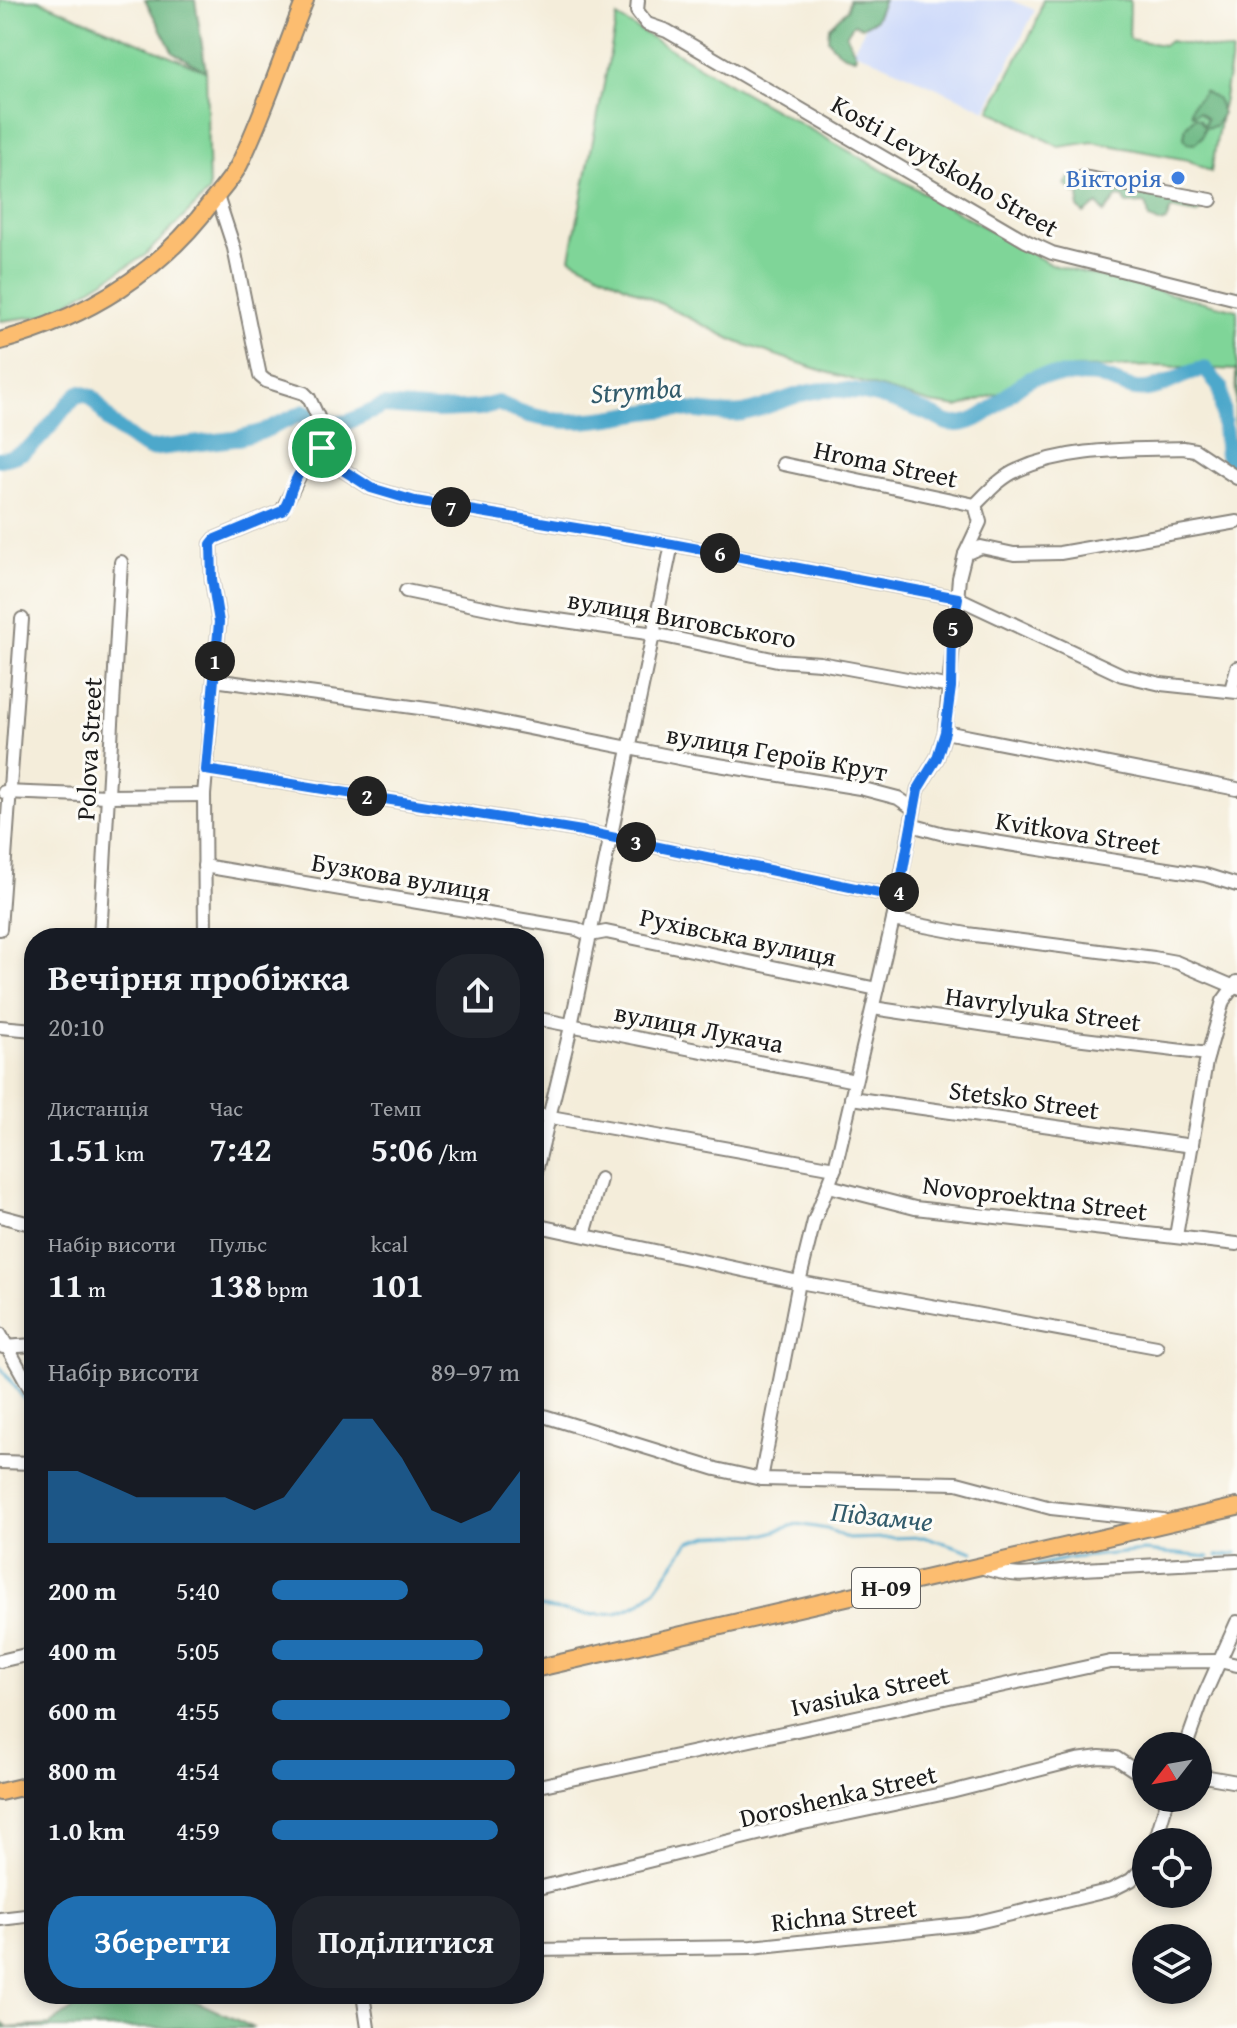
<!DOCTYPE html>
<html lang="uk">
<meta charset="utf-8">
<style>
body{margin:0;font-family:"Gentium Book Plus",serif;background:#20242c;color:#f1f3f6;height:100vh;display:flex;flex-direction:column;font-size:30px;white-space:nowrap}
*{box-sizing:border-box;margin:0}
p{font-size:26px;color:#9ea1a6}
.icon{flex:none;width:44px;height:44px;fill:none;stroke:currentColor;stroke-width:2;stroke-linecap:round;stroke-linejoin:round}
.map{position:relative;flex:1;overflow:hidden}
.side{position:absolute;left:24px;top:928px;width:520px;height:1076px;display:flex;flex-direction:column;background:#171b24;border-radius:32px;box-shadow:0 4px 12px #0003}
.side>*{flex:none}
.needle{width:52px;rotate:239deg}
.controls{position:absolute;left:1132px;top:1732px;display:grid;gap:16px}
.controls a{display:grid;place-items:center;width:80px;height:80px;border-radius:50%;background:#171b24;box-shadow:0 4px 12px #0003;font-size:40px}
.pin{position:absolute;display:grid;place-items:center;width:68px;height:68px;color:#fff;margin:-34px;border:4px solid #fff;border-radius:50%;box-shadow:0 2px 8px #0007}
.km{position:absolute;width:40px;height:40px;margin:-20px;border-radius:50%;background:#222;color:#fff;font-size:22px;line-height:40px;text-align:center}
.round{display:grid;place-items:center;flex:none;width:84px;height:84px;border-radius:32px;background:#20242c}
.summary{display:flex;align-items:center;justify-content:space-between;height:136px;padding:0 24px}
h1{font-size:36px;font-weight:800;line-height:60px}
.stats{display:grid;grid-template-columns:repeat(3,1fr);gap:12px;height:136px;padding:8px 24px}
.stats div{display:grid;align-content:center}
.stats b{font-size:34px;font-weight:800}
.stats small{font-size:22px;font-weight:400}
.stats p{font-size:22px}
.chart{height:224px;padding:16px 24px}
.chart p{display:flex;justify-content:space-between}
.chart svg{width:100%;height:144px;margin-top:8px;fill:#1f6fb2;opacity:.7}
.action{display:flex;gap:16px;margin-top:auto;padding:16px 24px}
.action a{flex:1;height:92px;border-radius:32px;background:#1f6fb2;color:#fff;font-size:32px;font-weight:800;line-height:92px;text-align:center}
.action a+a{background:#20242c;color:#f1f3f6}
ul{padding:0 24px;list-style:none;font-size:26px}
li{display:grid;grid-template-columns:128px 96px 1fr;align-items:center;height:60px}
li i{height:20px;border-radius:10px;background:#1f6fb2}
.map>svg:first-child{display:block}
.built{fill:#cedafa}
.green{fill:#7fd598;stroke:#4e785a;stroke-width:2}
.forest{fill:#67b680;stroke:#42694e;stroke-width:2}
.lines{fill:none;stroke-linecap:round;stroke-linejoin:round}
.stream{stroke:#4da8cb;stroke-width:3}
.river{stroke:#4da8cb;stroke-width:16}
.minor-casing{stroke:#88847b;stroke-width:16}
.major-casing{stroke:#88847b;stroke-width:20}
.minor{stroke:#fff;stroke-width:12}
.major{stroke:#fcbd6f;stroke-width:16}
.route-casing{stroke:#fff;stroke-width:16}
.route{stroke:#1a73e8;stroke-width:10}
.shop-dot{fill:#3f7fe0;stroke:#fdfcf7;stroke-width:3}
.labels{text-anchor:middle;stroke-width:6;stroke-linejoin:round;paint-order:stroke}
.shield{fill:#fdfcf7;stroke:#605f5e;stroke-width:2}
.shield-label{font-size:24px;font-weight:bold;fill:#1c1c1c}
.street-label{font-size:26px;fill:#1c1c1c;stroke:#fdfcf7}
.shop-label{font-size:26px;fill:#366cbe;stroke:#fdfcf7;text-anchor:end}
.water-label{font-size:28px;font-style:italic;fill:#325b6b;stroke:#fdfcf7}
</style>
<div class="map">
<svg width="1237" height="2028" viewBox="0 0 1237 2028">
<rect width="100%" height="100%" fill="#fdfcf7"/>
<filter id="ink" filterUnits="userSpaceOnUse"><feTurbulence type="fractalNoise" baseFrequency=".0125" numOctaves="2"/><feDisplacementMap in="SourceGraphic" scale="16" xChannelSelector="R" yChannelSelector="G"/><feConvolveMatrix kernelMatrix="1 2 1 2 8 2 1 2 1" color-interpolation-filters="sRGB"/></filter>
<filter id="wash" filterUnits="userSpaceOnUse"><feTurbulence type="fractalNoise" baseFrequency=".006" numOctaves="4" result="noise"/><feDisplacementMap in="SourceGraphic" scale="32" xChannelSelector="R" yChannelSelector="G"/><feGaussianBlur stdDeviation="1.8" result="paint"/><feColorMatrix in="noise" values="0 0 0 0 0 0 0 0 0 0 0 0 0 0 0 0 0 1.4 0 .05"/><feComposite in="paint" operator="in"/></filter>
<g filter="url(#wash)">
<rect width="100%" height="100%" fill="#f4edda"/>
<!-- built -->
<polygon class="built" points="880,0 1010,0 1035,10 986,110 853,50"/>
<!-- green -->
<g class="green">
<polygon points="0,0 38,0 206,71 209,192 144,256 47,315 0,321"/>
<polygon points="1043,0 1130,0 1129,39 1163,45 1170,41 1232,52 1211,172 1188,160 1093,142 1059,147 990,110 1035,26"/>
<polygon points="617,17 731,85 1052,265 1237,310 1237,451 1235,451 1236,370 1161,366 1074,368 958,407 931,403 823,371 737,342 570,258"/>
</g>
<!-- forest -->
<g class="forest">
<polygon points="145,0 195,0 206,71 173,52"/>
<path d="M849,0h35l-9,20 -13,7 -8,-3 -8,11 10,19 -1,3c-12,0 -21,-8 -27,-18l1,-12 18,-17z"/>
<path d="M1204,91l13,8 6,14 -8,13 -11,2 -2,9 -8,7 -7,-1 -3,-6 2,-11 9,-9 5,2 4,7 3,-7 -8,-7 -7,3c-4,-13 8,-14 12,-24z"/>
<polygon points="1077,175 1201,202 1203,207 1197,214 1171,209 1166,221 1161,223 1149,219 1147,205 1144,203 1126,204 1124,198 1117,197 1104,213 1098,204 1084,214 1078,208 1080,192 1076,194 1065,185 1069,178"/>
<polygon points="168,1998 200,2003 254,2028 0,2028 0,2021 8,2028 50,2025 80,2004"/>
</g>
<g class="lines">
<!-- stream -->
<g class="stream">
<polyline points="0,1367 34,1412"/>
<polyline points="1217,1556 1237,1553"/>
<polyline points="1020,1569 1071,1558 1144,1551 1209,1557"/>
<polyline points="534,1606 591,1615 617,1613 639,1604 655,1590 689,1542 709,1536 767,1534 797,1524 827,1529 848,1539 926,1537 973,1552"/>
</g>
<!-- river -->
<path class="river" d="M0,459c39,-3 52,-43 79,-66l13,4 19,26 23,18 15,8 85,-10 27,-7 44,-20 29,12 14,-2 36,-16 54,4 41,-2 19,-5c43,21 77,21 124,13 18,-3 35,-7 54,-7 23,1 44,7 67,4 27,-5 54,-22 82,-23 34,-2 69,10 100,22 12,4 19,13 33,12 32,-2 51,-38 77,-47 4,-2 57,-2 61,-1 14,3 26,11 40,13 27,3 44,-17 69,-20l15,18 7,68 10,9"/>
</g>
</g>
<g filter="url(#ink)">
<g class="lines">
<!-- minor casing -->
<g class="minor-casing">
<g id="minor">
<polyline points="638,0 637,11 647,24 667,31 1026,241 1052,253 1237,299"/>
<polyline points="1083,177 1211,200"/>
<polyline points="217,196 234,248 260,376 266,381 304,393 309,398 318,417 322,448 332,463 371,488 415,501 672,544 958,598 1122,675 1161,684 1237,692"/>
<path d="M975,505c13,-13 26,-28 43,-35 51,-23 110,-20 165,-22l12,2 42,28"/>
<polyline points="965,554 981,547 1014,554 1060,553 1237,522"/>
<polyline points="406,591 517,614 654,634 777,660 820,663 951,687"/>
<polyline points="214,680 449,712 694,761 860,788 898,798 914,809"/>
<polyline points="1231,690 1237,668"/>
<polyline points="945,732 1237,789"/>
<polyline points="206,770 582,831 898,897"/>
<polyline points="4,792 108,796 204,795"/>
<polyline points="911,825 944,834 1205,875 1237,885"/>
<polyline points="204,866 577,929 590,935 606,932 877,989"/>
<polyline points="893,920 967,934 1154,958 1176,962 1237,988"/>
<polyline points="0,929 22,619"/>
<polyline points="100,938 121,562"/>
<polyline points="205,938 204,795 219,622 212,579 211,544 215,539 282,511 304,466 322,448"/>
<polyline points="873,1008 1075,1038 1208,1054"/>
<polyline points="534,1018 855,1081"/>
<polyline points="0,1027 34,1030"/>
<polyline points="851,1098 1192,1146"/>
<polyline points="534,1114 835,1168"/>
<polyline points="534,1179 569,1035 672,544"/>
<polyline points="829,1186 915,1208 1237,1244"/>
<polyline points="0,1216 34,1225"/>
<polyline points="534,1225 799,1282 1157,1347"/>
<polyline points="584,1235 600,1179"/>
<polyline points="1176,1236 1206,1062 1223,1001 1237,982"/>
<polyline points="0,1334 34,1395"/>
<polyline points="3,1347 34,1345"/>
<polyline points="534,1413 716,1469 761,1479 957,1483 1051,1508 1163,1520"/>
<polyline points="0,1462 34,1463"/>
<polyline points="761,1479 799,1282 814,1221 835,1168 893,920 918,789 937,758 945,732 959,578 965,554 980,522 975,505 783,464"/>
<path d="M980,1567c46,15 59,4 103,2 51,-3 103,-5 154,-8"/>
<polyline points="0,1661 34,1653"/>
<polyline points="1186,1746 1203,1698 1237,1622"/>
<polyline points="1198,1775 1237,1782"/>
<polyline points="534,1787 1110,1662 1219,1661 1237,1665"/>
<polyline points="1155,1842 1168,1798"/>
<polyline points="534,1889 799,1824 951,1792 1077,1760 1100,1757 1116,1758 1146,1778"/>
<polyline points="0,1919 34,1915"/>
<polyline points="534,1950 752,1947 970,1924 1111,1890 1131,1880 1146,1865"/>
<polyline points="363,1994 368,2028"/>
</g>
</g>
<!-- major casing -->
<g class="major-casing">
<g id="major">
<path d="M0,341c86,-23 161,-69 214,-142 9,-11 19,-22 25,-34 26,-53 44,-111 66,-165"/>
<polyline points="534,1669 1237,1507"/>
<polyline points="0,1792 34,1784"/>
</g>
</g>
<!-- minor -->
<use href="#minor" class="minor"/>
<!-- major -->
<use href="#major" class="major"/>
</g>
</g>
<g class="lines" filter="url(#ink)">
<!-- route casing -->
<g class="route-casing">
<path id="route" d="M322,448l10,15 39,25 44,13 257,43 286,54 -6,35 -1,54 -6,45 -8,26 -19,31 -20,108 -316,-66 -376,-61 13,-148 -7,-43 -1,-35 4,-5 67,-28c7,-8 7,-16 11,-25 6,-16 17,-27 29,-38z"/>
</g>
<!-- route -->
<use href="#route" class="route"/>
</g>
<!-- markers -->
<circle class="shop-dot" cx="1178" cy="178" r="8"/>
<g class="labels">
<!-- shield labels -->
<rect class="shield" x="852" y="1568" width="68" height="40" rx="6"/>
<g class="shield-label">
<text x="886" y="1596">Н-09</text>
</g>
<!-- street labels -->
<g class="street-label">
<text transform="translate(945 166) rotate(30)" y="9">Kosti Levytskoho Street</text>
<text transform="translate(886 464) rotate(12)" y="9">Hroma Street</text>
<text transform="translate(682 619) rotate(10)" y="9">вулиця Виговського</text>
<text transform="translate(89 749) rotate(-87)" y="9">Polova Street</text>
<text transform="translate(777 753) rotate(10)" y="9">вулиця Героїв Крут</text>
<text transform="translate(1078 833) rotate(9)" y="9">Kvitkova Street</text>
<text transform="translate(401 877) rotate(10)" y="9">Бузкова вулиця</text>
<text transform="translate(738 937) rotate(12)" y="9">Рухівська вулиця</text>
<text transform="translate(1043 1009) rotate(8)" y="9">Havrylyuka Street</text>
<text transform="translate(699 1028) rotate(11)" y="9">вулиця Лукача</text>
<text transform="translate(1024 1100) rotate(8)" y="9">Stetsko Street</text>
<text transform="translate(1035 1198) rotate(7)" y="9">Novoproektna Street</text>
<text transform="translate(870 1691) rotate(-12)" y="9">Ivasiuka Street</text>
<text transform="translate(838 1796) rotate(-13)" y="9">Doroshenka Street</text>
<text transform="translate(844 1915) rotate(-6)" y="9">Richna Street</text>
</g>
<!-- shop labels -->
<g class="shop-label">
<text x="1162" y="187">Вікторія</text>
</g>
<!-- water labels -->
<g class="water-label">
<text transform="translate(636 390) rotate(-4)" y="10">Strymba</text>
<text transform="translate(882 1516) rotate(6)" y="10">Підзамче</text>
</g>
</g>
</svg>
<div class="controls">
<a><svg class="needle" viewBox="-14 -14 28 28"><path d="M0-13l5 13h-10z" fill="#e53935"/><path d="M0 13l5-13h-10z" fill="#9ea1a6"/></svg></a>
<a><svg class="icon" aria-label="locate" viewBox="0 0 24 24"><circle cx="12" cy="12" r="6"/><path d="M12 2v4M12 18v4M2 12h4M18 12h4"/></svg></a>
<a><svg class="icon" aria-label="layers" viewBox="0 0 24 24"><path d="M12 4l9 5-9 5-9-5zM3 14l9 5 9-5"/></svg></a>
</div>
<div class="pin" style="left:322px;top:448px;background:#1e9e55"><svg class="icon" aria-label="arrive" viewBox="0 0 24 24"><path d="M6 21V4h12l-3 4 3 4H6"/></svg></div>
<b class="km" style="left:215px;top:661px">1</b>
<b class="km" style="left:367px;top:796px">2</b>
<b class="km" style="left:636px;top:842px">3</b>
<b class="km" style="left:899px;top:892px">4</b>
<b class="km" style="left:953px;top:628px">5</b>
<b class="km" style="left:720px;top:553px">6</b>
<b class="km" style="left:451px;top:507px">7</b>
<section class="side">
<div class="summary"><div><h1>Вечірня пробіжка</h1><p>20:10</p></div><a class="round"><svg class="icon" aria-label="share" viewBox="0 0 24 24"><path d="M12 15V3M7 8l5-5 5 5M5 13v7h14v-7"/></svg></a></div>
<div class="stats">
<div><p>Дистанція</p><b>1.51<small> km</small></b></div>
<div><p>Час</p><b>7:42</b></div>
<div><p>Темп</p><b>5:06<small> /km</small></b></div>
</div>
<div class="stats">
<div><p>Набір висоти</p><b>11<small> m</small></b></div>
<div><p>Пульс</p><b>138<small> bpm</small></b></div>
<div><p>kcal</p><b>101</b></div>
</div>
<div class="chart"><p><span>Набір висоти</span>89–97 m</p>
<svg viewBox="0 0 160 44" preserveAspectRatio="none"><path d="M0 44V22L10 22L20 26L30 30L40 30L50 30L60 30L70 34L80 30L90 18L100 6L110 6L120 18L130 34L140 38L150 34L160 22V44z"/></svg>
</div>
<ul>
<li><b>200 m</b>5:40<i style="width:55%"></i></li>
<li><b>400 m</b>5:05<i style="width:85%"></i></li>
<li><b>600 m</b>4:55<i style="width:96%"></i></li>
<li><b>800 m</b>4:54<i style="width:98%"></i></li>
<li><b>1.0 km</b>4:59<i style="width:91%"></i></li>
</ul>
<div class="action"><a>Зберегти</a><a>Поділитися</a></div>
</section>
</div>
